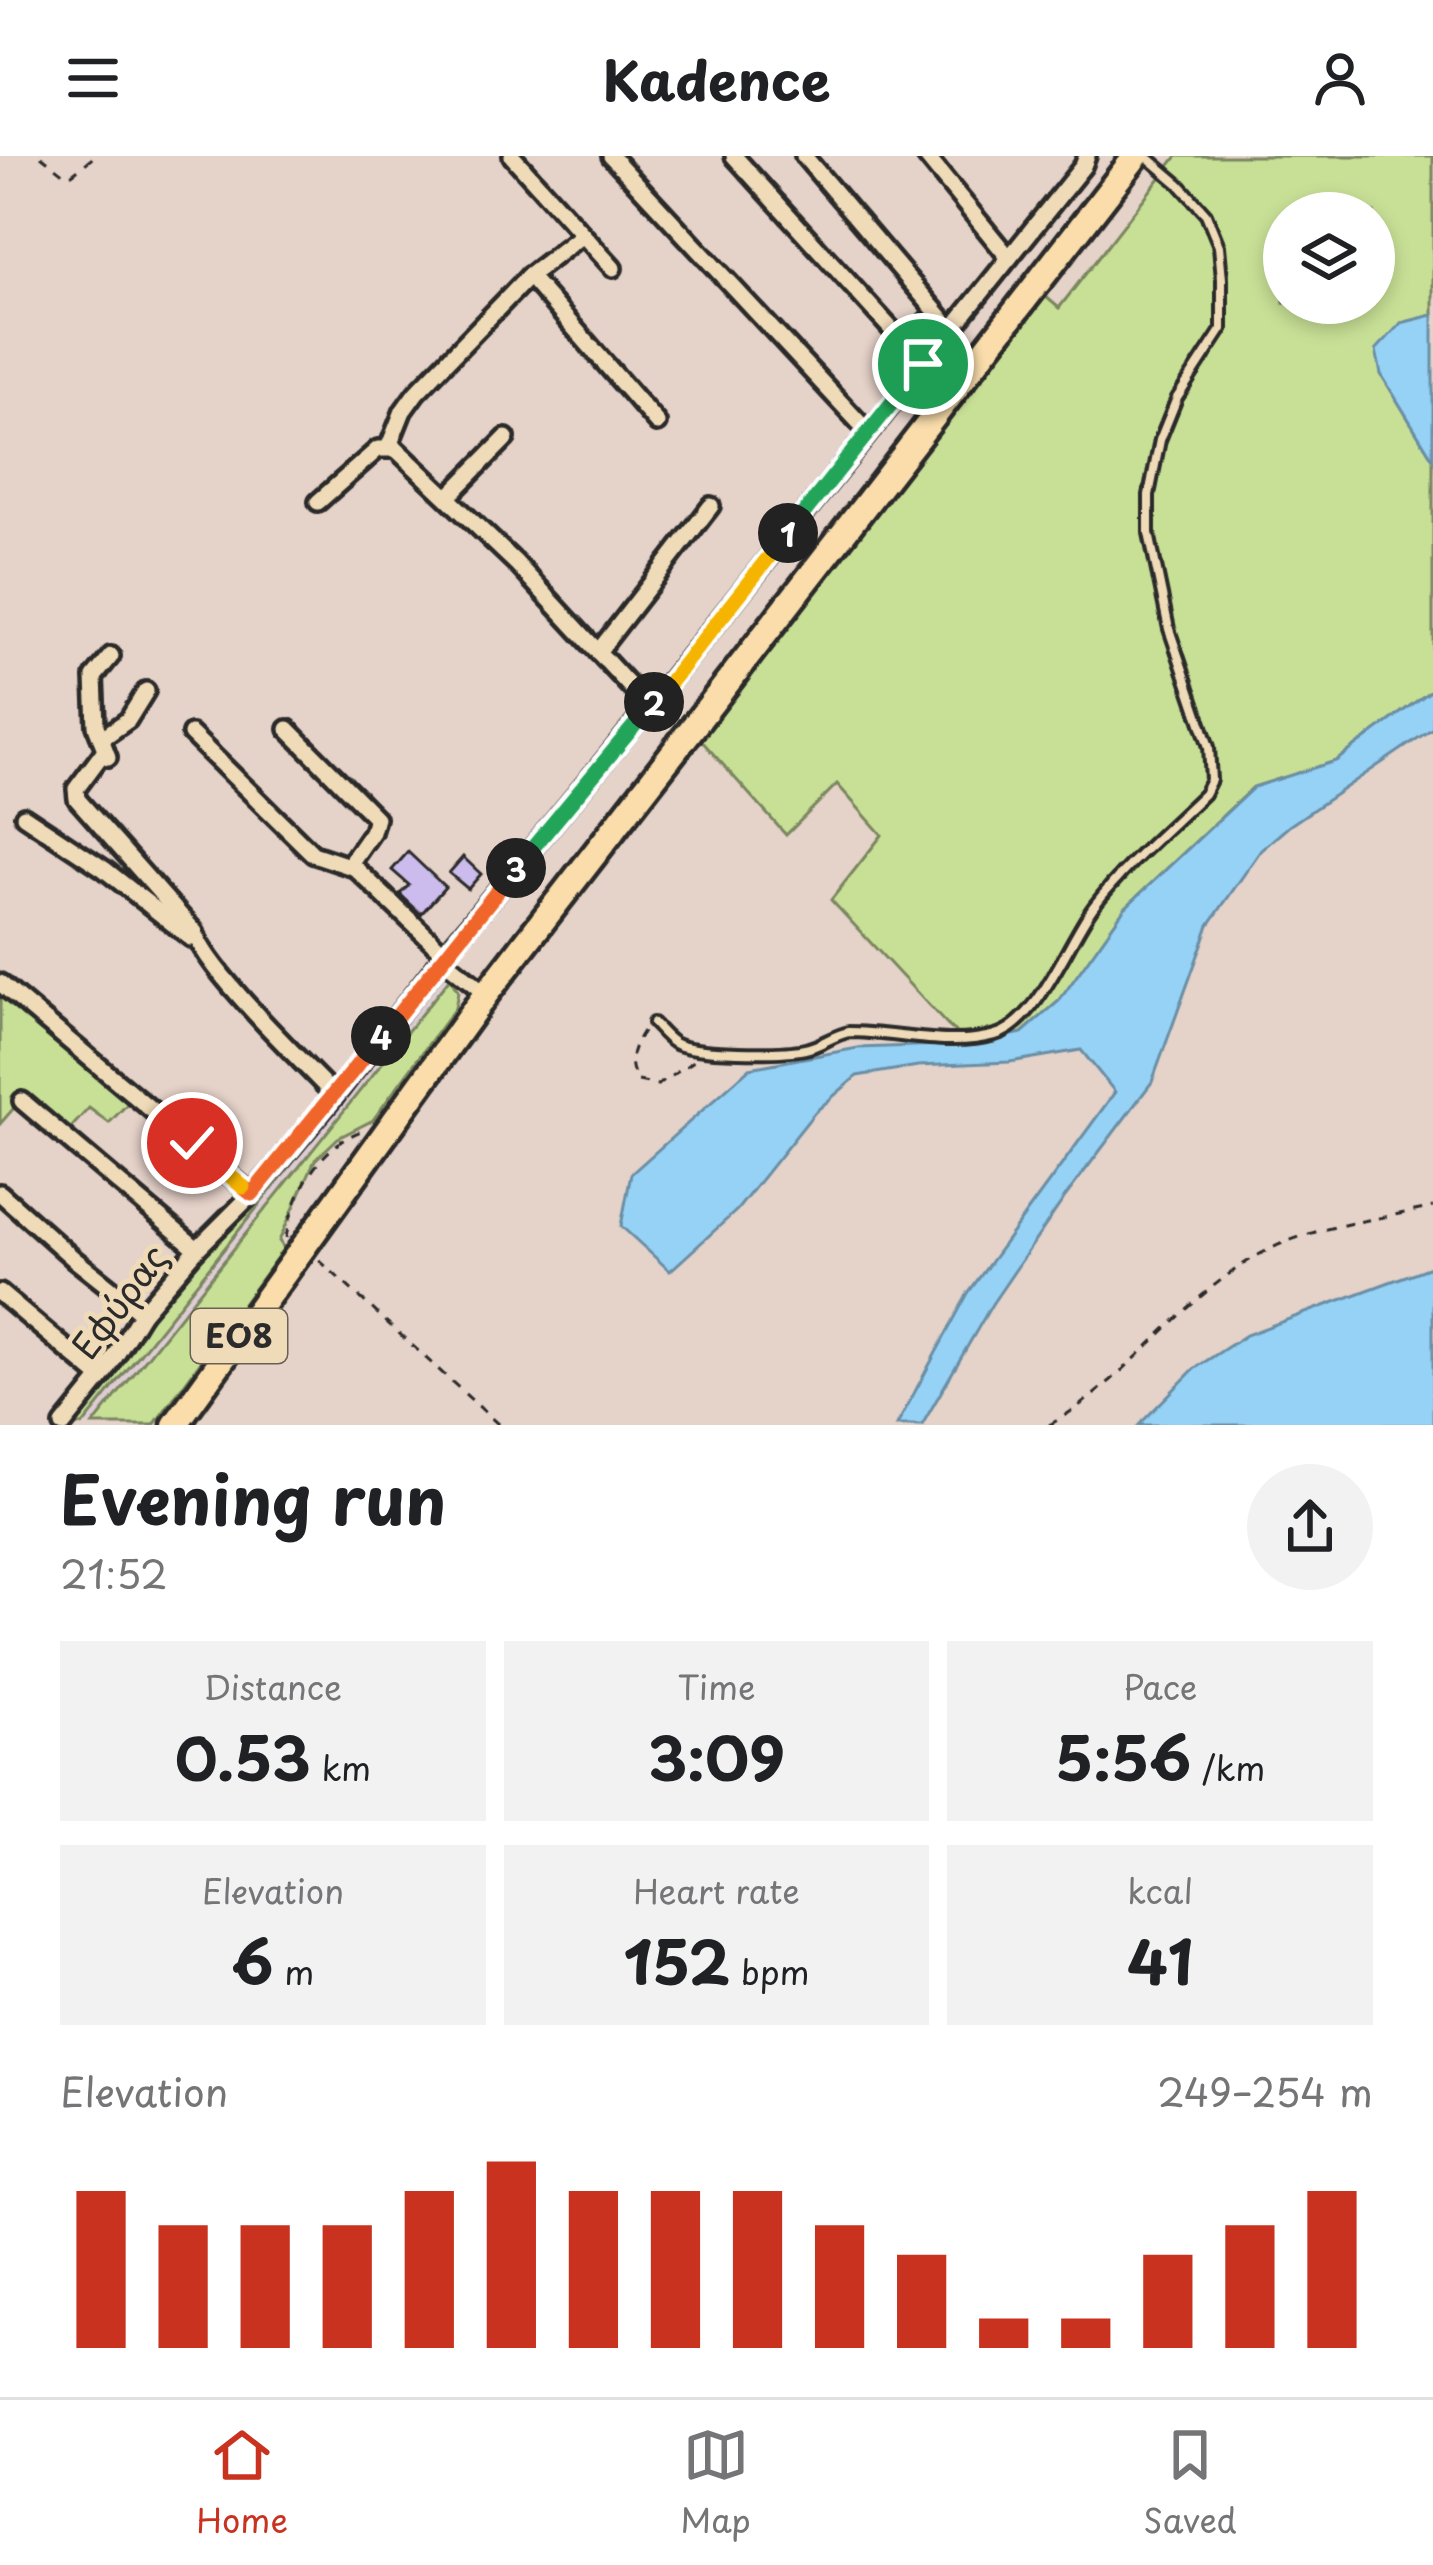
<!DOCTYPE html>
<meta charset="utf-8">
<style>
body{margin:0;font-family:"Playpen Sans",sans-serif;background:#f2f2f2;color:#202124;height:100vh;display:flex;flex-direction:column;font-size:45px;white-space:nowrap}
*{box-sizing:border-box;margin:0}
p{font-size:39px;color:#757577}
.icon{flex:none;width:66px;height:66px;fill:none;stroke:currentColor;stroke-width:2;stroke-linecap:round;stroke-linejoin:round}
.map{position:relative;height:1269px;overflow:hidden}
.sheet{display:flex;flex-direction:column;background:#fff;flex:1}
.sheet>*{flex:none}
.fabs{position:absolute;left:1263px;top:36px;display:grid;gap:24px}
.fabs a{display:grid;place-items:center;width:132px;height:132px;border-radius:50%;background:#fff;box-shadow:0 6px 18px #0003;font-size:60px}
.pin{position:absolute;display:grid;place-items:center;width:102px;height:102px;color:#fff;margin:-51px;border:6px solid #fff;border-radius:50%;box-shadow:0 3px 12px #0007}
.km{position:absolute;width:60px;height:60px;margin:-30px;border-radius:50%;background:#222;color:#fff;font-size:33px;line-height:60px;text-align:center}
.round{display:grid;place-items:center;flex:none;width:126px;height:126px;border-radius:63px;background:#f2f2f2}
.summary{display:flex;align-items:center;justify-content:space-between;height:204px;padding:0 60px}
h1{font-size:66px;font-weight:700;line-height:90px}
.stats{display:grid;grid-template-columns:repeat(3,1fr);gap:18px;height:204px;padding:12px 60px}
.stats div{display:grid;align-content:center;border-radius:0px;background:#f2f2f2;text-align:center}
.stats b{font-size:60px;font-weight:700}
.stats small{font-size:33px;font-weight:400}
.stats p{font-size:33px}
.chart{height:336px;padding:24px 60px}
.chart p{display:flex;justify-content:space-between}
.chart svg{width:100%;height:216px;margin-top:12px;stroke:#c8321e;stroke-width:6}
header{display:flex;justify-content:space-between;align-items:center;height:156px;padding:0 60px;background:#fff;font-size:54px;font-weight:700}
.tabs{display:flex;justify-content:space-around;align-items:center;height:168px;border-top:3px solid #e0e0e0;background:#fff;font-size:33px;color:#757577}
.tabs a{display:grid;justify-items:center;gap:6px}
.tabs .active{color:#c8321e}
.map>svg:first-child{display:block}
.built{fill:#decbd4}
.green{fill:#c8e096;stroke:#7a8660;stroke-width:3;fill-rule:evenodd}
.water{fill:#96d2f6;stroke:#6b8fa5;stroke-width:3}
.building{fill:#ccbced;stroke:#2b2b2b;stroke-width:3}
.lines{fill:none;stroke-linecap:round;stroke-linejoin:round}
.lane-casing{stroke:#2b2b2b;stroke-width:16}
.street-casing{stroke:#2b2b2b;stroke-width:24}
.primary-casing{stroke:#2b2b2b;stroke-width:33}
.path{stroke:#2b2b2b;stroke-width:3;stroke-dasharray:9 9;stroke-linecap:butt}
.lane{stroke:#f0dbb9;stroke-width:8}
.street{stroke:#f0dbb9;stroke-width:15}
.primary{stroke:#faddab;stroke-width:24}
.split-1-casing{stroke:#fff;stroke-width:24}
.split-2-casing{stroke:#fff;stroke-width:24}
.split-3-casing{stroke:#fff;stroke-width:24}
.split-4-casing{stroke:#fff;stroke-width:24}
.split-5-casing{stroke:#fff;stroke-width:24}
.split-6-casing{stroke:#fff;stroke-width:24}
.split-1{stroke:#22a559;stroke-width:15}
.split-2{stroke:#f5b400;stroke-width:15}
.split-3{stroke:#22a559;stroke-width:15}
.split-4{stroke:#f0652b;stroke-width:15}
.split-5{stroke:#f0652b;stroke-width:15}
.split-6{stroke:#f5b400;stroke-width:15}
.labels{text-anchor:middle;stroke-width:10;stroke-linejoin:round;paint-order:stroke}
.shield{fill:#f0dbb9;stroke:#666056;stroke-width:3}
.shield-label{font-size:33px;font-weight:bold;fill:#2b2b2b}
.street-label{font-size:36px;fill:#2b2b2b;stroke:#f0dbb9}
</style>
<header><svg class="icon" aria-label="menu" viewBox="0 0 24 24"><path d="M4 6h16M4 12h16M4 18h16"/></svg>Kadence<svg class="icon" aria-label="person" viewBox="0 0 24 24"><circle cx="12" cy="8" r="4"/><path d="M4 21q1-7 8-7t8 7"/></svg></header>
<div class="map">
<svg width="1433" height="1269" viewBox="0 0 1433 1269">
<rect width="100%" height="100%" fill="#e5d2c9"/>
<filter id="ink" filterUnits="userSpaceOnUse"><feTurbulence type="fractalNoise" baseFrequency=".00833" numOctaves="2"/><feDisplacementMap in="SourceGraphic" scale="24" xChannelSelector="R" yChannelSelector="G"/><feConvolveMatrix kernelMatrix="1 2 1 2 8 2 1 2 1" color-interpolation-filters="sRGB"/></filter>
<g filter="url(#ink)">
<!-- built -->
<polygon class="built" points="445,817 450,822 93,1269 83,1269"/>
<!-- green -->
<g class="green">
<path d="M1177,0h256v159l-32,8 -20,51 52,85v230l-97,72 -83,26 -128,121 -66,93 -37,32 -52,11 -22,-18 -117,-126 51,-65 -45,-51 -51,51 -86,-96 345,-443 14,12zM1284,57h90v90h-90z"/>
<polygon points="437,817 445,817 83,1269 73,1269 106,1228 163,1142"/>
<polygon points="450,822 458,836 455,852 373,964 338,982 315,1004 279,1085 284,1092 154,1269 93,1269"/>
<polygon points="0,835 131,944 109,967 89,952 69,974 26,938 0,968"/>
</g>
<!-- water -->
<g class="water">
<polygon points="1433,159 1433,303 1381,218 1376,194 1401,167"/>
<polygon points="1433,533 1433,572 1289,670 1261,694 1209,769 1152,926 1065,1041 992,1148 922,1269 897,1269 968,1137 1115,936 1081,894 1010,906 918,910 857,920 815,956 737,1054 670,1115 621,1070 631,1018 750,912 858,892 970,888 1022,877 1059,845 1125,752 1254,631 1336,605"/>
<polygon points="1433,1110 1433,1269 1139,1269 1194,1213 1246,1179"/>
</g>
<!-- building -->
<g class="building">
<polygon points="921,156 936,173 921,187 906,171"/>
<polygon points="408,696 445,731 421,758 400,738 409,729 392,714"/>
<polygon points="463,701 481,718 468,733 449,717"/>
</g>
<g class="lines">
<!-- lane casing -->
<g class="lane-casing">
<path id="lane" d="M653,867c6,6 13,15 21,20 19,11 108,11 131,6 16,-3 28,-14 44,-17 47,0 100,16 146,3 43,-11 74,-96 99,-129 32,-42 72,-75 110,-112l7,-14 -2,-33 -40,-118 -20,-96v-38l11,-55 17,-42 45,-69v-50l-3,-33 -13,-32 -27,-30 -33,-28"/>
</g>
<!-- street casing -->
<g class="street-casing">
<g id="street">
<polyline points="512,0 613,112"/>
<polyline points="611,0 868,276"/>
<polyline points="734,0 923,208"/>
<polyline points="804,0 951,173"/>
<polyline points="926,0 1009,102"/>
<polyline points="529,120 582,79"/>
<polyline points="389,290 403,255 416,237 529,120 657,267"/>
<polyline points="448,341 506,282"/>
<polyline points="318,346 378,293 396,293 516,407 649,551"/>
<polyline points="598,496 711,350"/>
<polyline points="288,573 376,662 372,676 349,709"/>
<polyline points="191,578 313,698 355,712 445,798"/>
<polyline points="101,583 128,564 146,535"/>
<path d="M105,594l-29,39 1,10 118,133c9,36 110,132 140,164"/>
<polyline points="108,601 96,570 94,521 111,500"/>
<polyline points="24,660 104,713 191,782"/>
<polyline points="441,802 486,838"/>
<polyline points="0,827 252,1038"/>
<polyline points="22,945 197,1093"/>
<polyline points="0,1037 74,1103 142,1157"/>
<polyline points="0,1137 101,1222"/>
<polyline points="63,1269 105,1217 142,1157 197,1093 252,1038 335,940 445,798 649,551 1083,10 1087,0"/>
</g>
</g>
<!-- primary casing -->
<g class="primary-casing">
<polyline id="primary" points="175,1269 486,838 1136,0"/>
</g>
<!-- path -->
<g class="path">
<polyline points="41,0 64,18 72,18 95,0"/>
<path d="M643,875c-11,17 -17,33 -5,50l20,4 39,-26"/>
<path d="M286,1082c7,-44 33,-93 78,-108"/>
<polyline points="319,1104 499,1269"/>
<path d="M1049,1269c81,-45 134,-130 215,-173 51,-27 114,-32 169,-45"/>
</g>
<!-- lane -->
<use href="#lane" class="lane"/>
<!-- street -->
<use href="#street" class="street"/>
<!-- primary -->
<use href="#primary" class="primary"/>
</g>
</g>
<g class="lines" filter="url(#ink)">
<!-- split-1 casing -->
<g class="split-1-casing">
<polyline id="split-1" points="788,377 923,208"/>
</g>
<!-- split-2 casing -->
<g class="split-2-casing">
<polyline id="split-2" points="654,546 788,377"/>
</g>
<!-- split-3 casing -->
<g class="split-3-casing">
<polyline id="split-3" points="516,712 654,546"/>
</g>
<!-- split-4 casing -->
<g class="split-4-casing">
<polyline id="split-4" points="381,880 516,712"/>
</g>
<!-- split-5 casing -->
<g class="split-5-casing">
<polyline id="split-5" points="243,1031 252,1038 381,880"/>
</g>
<!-- split-6 casing -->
<g class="split-6-casing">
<polyline id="split-6" points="192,987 243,1031"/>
</g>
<!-- split-1 -->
<use href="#split-1" class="split-1"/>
<!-- split-2 -->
<use href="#split-2" class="split-2"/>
<!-- split-3 -->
<use href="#split-3" class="split-3"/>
<!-- split-4 -->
<use href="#split-4" class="split-4"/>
<!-- split-5 -->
<use href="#split-5" class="split-5"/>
<!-- split-6 -->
<use href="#split-6" class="split-6"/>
</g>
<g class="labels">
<!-- shield labels -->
<rect class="shield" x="191" y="1153" width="96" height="54" rx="9"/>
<g class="shield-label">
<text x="239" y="1192">ΕΟ8</text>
</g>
<!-- street labels -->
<g class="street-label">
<text transform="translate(120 1146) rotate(-53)" y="13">Εφύρας</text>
</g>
</g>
</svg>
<div class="fabs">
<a><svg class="icon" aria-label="layers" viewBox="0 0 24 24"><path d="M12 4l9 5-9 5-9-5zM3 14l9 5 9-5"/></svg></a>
</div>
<div class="pin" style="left:923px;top:208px;background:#1e9e55"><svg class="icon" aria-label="arrive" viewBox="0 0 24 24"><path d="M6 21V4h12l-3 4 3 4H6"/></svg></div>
<div class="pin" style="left:192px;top:987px;background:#d93025"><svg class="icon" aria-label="check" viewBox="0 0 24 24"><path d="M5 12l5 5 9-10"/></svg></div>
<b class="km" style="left:788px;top:377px">1</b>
<b class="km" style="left:654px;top:546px">2</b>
<b class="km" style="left:516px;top:712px">3</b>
<b class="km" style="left:381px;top:880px">4</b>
</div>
<section class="sheet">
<div class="summary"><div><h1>Evening run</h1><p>21:52</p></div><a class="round"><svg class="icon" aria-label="share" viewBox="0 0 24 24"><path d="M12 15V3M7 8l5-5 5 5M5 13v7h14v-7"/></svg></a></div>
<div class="stats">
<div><p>Distance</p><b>0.53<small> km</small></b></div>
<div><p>Time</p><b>3:09</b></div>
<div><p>Pace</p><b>5:56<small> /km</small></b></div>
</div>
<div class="stats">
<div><p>Elevation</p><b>6<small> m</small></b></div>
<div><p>Heart rate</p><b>152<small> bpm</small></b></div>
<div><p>kcal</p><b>41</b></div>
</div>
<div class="chart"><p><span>Elevation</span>249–254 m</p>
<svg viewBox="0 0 160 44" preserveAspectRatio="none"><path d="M5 44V12M15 44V19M25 44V19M35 44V19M45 44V12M55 44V6M65 44V12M75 44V12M85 44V12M95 44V19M105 44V25M115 44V38M125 44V38M135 44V25M145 44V19M155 44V12"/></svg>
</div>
</section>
<nav class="tabs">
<a class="active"><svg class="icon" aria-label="home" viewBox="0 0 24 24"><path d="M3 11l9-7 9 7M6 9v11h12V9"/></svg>Home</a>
<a><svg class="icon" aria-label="map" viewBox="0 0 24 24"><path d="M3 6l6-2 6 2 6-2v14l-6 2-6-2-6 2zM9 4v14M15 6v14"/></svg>Map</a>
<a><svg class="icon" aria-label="saved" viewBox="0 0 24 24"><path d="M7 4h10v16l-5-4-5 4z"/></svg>Saved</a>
</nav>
